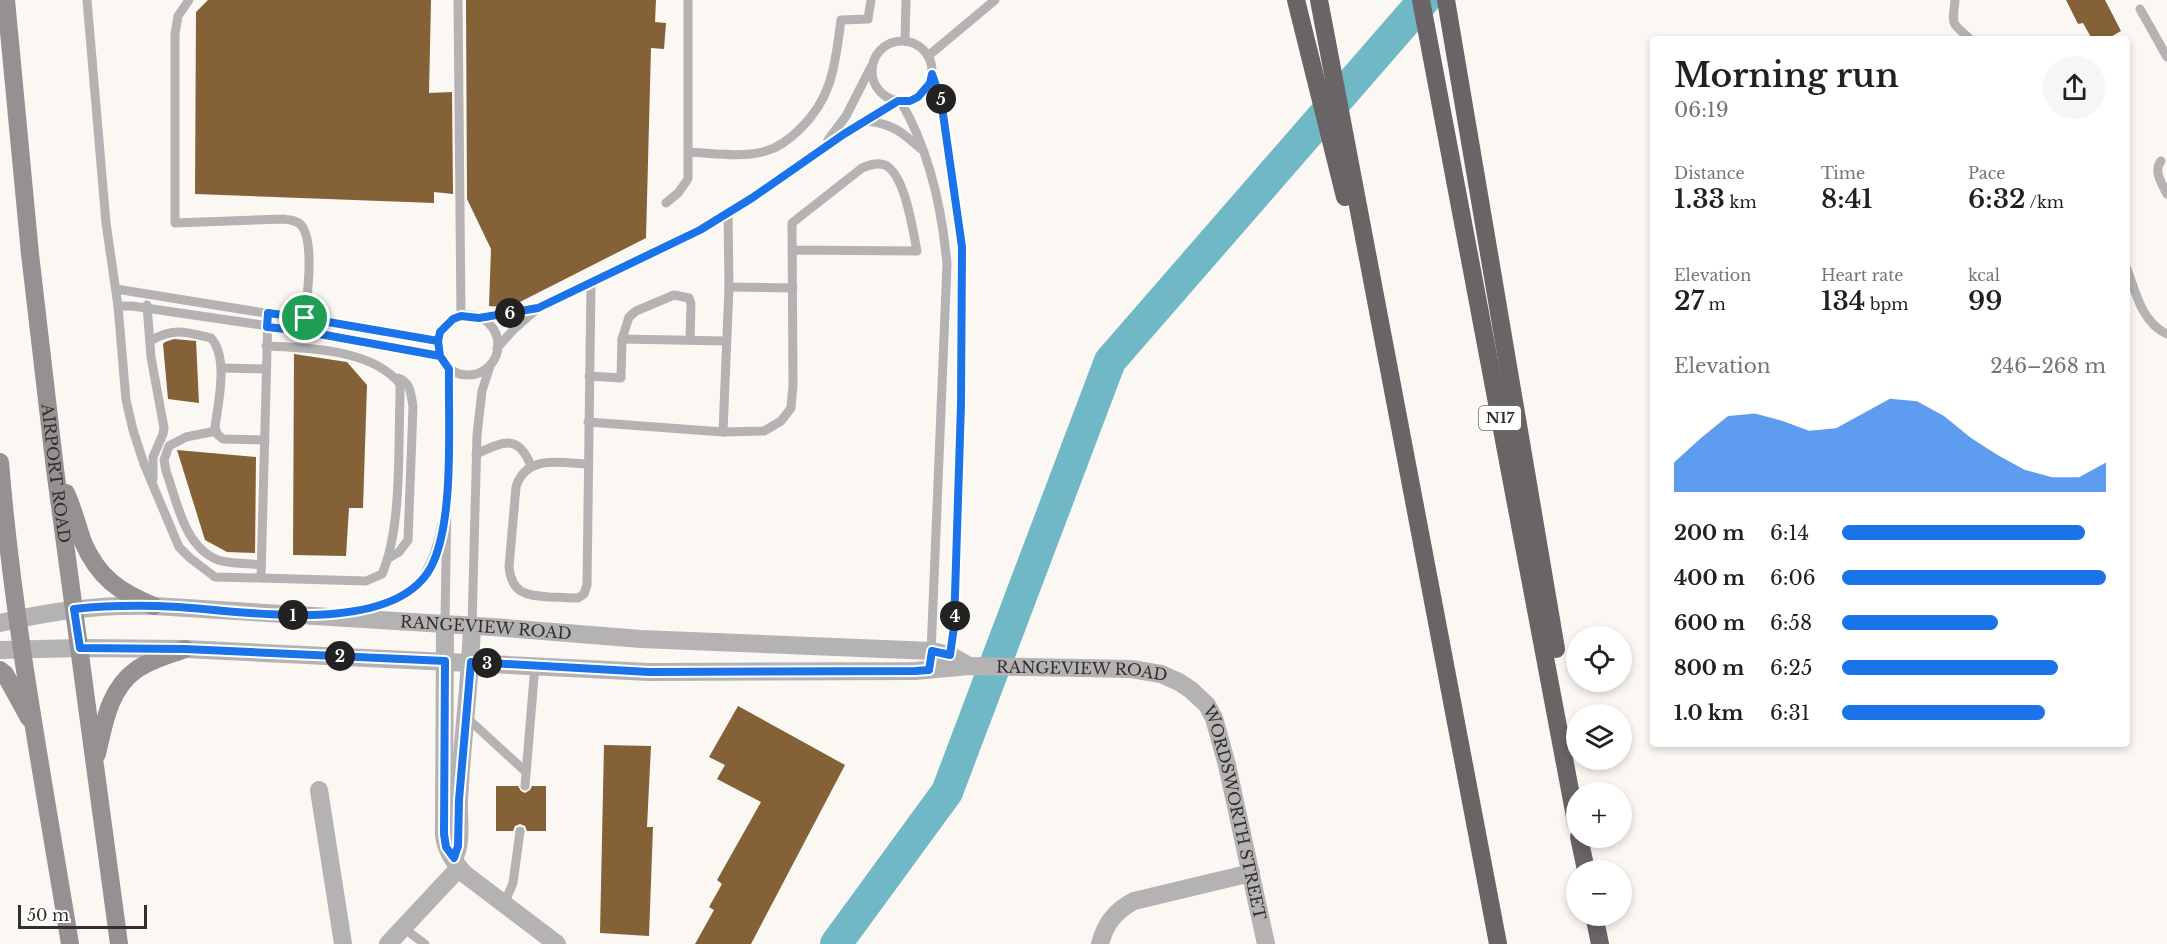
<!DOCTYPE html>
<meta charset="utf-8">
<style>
body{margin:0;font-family:"Libre Baskerville",serif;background:#f6f6f6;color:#202124;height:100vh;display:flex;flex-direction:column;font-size:22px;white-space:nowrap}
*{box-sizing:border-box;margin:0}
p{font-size:20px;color:#757577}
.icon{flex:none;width:33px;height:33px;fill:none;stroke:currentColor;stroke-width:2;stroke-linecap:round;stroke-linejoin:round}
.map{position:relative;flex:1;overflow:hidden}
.sheet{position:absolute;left:1650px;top:36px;width:480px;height:711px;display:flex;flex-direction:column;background:#fff;border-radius:6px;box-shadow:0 3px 9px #0003}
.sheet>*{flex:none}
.tools{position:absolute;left:1566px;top:626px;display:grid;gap:12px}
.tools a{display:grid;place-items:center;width:66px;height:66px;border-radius:50%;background:#fff;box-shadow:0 3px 9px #0003;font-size:30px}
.scale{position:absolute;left:18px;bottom:15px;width:129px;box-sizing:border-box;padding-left:6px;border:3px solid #32302f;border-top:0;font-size:16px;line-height:21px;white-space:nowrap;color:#32302f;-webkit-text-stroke:4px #fff;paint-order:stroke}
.pin{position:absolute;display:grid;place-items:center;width:51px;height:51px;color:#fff;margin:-26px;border:3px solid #fff;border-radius:50%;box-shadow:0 2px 6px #0007}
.km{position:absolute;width:30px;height:30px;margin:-15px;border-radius:50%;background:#222;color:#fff;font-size:16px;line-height:30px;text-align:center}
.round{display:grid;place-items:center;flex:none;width:63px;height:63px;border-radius:32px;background:#f6f6f6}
.summary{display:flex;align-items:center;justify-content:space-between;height:102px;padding:0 24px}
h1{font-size:33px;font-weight:600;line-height:45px}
.figures{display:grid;grid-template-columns:repeat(3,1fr);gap:9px;height:102px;padding:6px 24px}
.figures div{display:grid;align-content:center}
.figures b{font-size:26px;font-weight:600}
.figures small{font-size:16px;font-weight:400}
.figures p{font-size:16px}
.chart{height:168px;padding:12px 24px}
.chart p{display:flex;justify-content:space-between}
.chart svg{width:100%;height:108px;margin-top:6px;fill:#1a73e8;opacity:.7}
ul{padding:0 24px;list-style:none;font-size:20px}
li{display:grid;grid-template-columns:96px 72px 1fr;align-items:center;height:45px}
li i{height:15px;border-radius:8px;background:#1a73e8}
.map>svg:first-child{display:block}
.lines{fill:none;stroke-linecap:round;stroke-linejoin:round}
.river{stroke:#71b8c7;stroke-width:32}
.building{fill:#846136}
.lane{stroke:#b5b2b3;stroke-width:9}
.street{stroke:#b5b2b3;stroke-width:18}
.secondary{stroke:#959091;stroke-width:18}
.highway{stroke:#696465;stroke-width:18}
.route-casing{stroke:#fff;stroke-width:12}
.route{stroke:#1a73e8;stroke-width:8}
.labels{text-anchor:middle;stroke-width:6;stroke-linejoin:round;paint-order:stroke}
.shield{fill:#fff;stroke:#706e6d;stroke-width:1.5}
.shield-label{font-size:15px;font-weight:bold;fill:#32302f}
.street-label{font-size:16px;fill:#32302f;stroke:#fff}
</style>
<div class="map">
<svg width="2167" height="944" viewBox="0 0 2167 944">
<rect width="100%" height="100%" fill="#fbf7f2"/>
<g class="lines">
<!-- river -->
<polyline class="river" points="836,944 947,792 1110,361 1424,0"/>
</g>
<!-- building -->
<g class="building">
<polygon points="208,0 431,0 429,93 452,92 453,194 434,192 434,203 195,194 196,12"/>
<polygon points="466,0 656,0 655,22 666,23 664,49 651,48 646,238 514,305 504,307 489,306 491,249 467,199"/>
<polygon points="2066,0 2105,0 2121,31 2107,39 2092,39 2083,23 2078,24"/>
<polygon points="174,339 196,341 199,403 168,399 163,344 165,342"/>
<polygon points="294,354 347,362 367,385 363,508 349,508 346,556 293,555"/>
<polygon points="177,450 256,457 255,553 227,552 205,540"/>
<polygon points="738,706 845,765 751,944 695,944 714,910 709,907 722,884 717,880 761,802 717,779 725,765 709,757"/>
<polygon points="604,745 651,746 647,827 653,827 649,936 600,933"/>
<polygon points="496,786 518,786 521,791 525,793 530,790 532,786 546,786 546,831 527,831 525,826 520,824 515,826 513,831 496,831"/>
</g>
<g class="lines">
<!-- lane -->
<g class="lane">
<polyline points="87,0 106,223 118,306 126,400 133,430 144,464 179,547 190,558 215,577 261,578 268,313"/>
<path d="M189,0l-11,16 -3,18v189l108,-4c7,1 13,1 18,6 14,16 6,72 4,93"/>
<polyline points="458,0 461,316"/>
<path d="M1955,0c-2,25 -6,21 15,39"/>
<polyline points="2140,9 2167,57"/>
<polyline points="905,41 906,0"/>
<circle cx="902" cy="71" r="30"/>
<polyline points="928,56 995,0"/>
<polyline points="932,74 941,100 962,247 961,404 954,627 950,656"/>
<path d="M901,102c28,48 41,107 46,162l-16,389"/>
<path d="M867,121c26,3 35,11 54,28"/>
<polyline points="828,140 846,116 871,67"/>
<path d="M688,152c25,1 53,6 78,-1 14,-4 24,-12 34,-22 33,-32 35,-65 41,-109l27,-1 3,-19"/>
<path d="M2161,161c-8,10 1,23 6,33"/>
<polyline points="666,203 678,193 688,179 688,0"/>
<path d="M2127,269c9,24 15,54 40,65"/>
<polyline points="729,287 793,288"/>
<polyline points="116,289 438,341"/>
<polyline points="147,305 151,357 164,428 163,434 153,457 153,479"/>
<polyline points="118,306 132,306 303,331 440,356"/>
<circle cx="468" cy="345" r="30"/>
<polyline points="479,318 538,308 700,230 752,198 823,147 898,101"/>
<polyline points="622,339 726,341"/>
<path d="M150,341c24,-14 36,-9 61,-3 18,20 7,65 4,89l2,7 6,5 42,1"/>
<polyline points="497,348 514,329 538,308"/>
<polyline points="221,368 266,369"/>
<polyline points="589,376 621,378 622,339 629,317 636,311 674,295 689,298 691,304 690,339"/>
<path d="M588,422l135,10 41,-1 17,-10 10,-13 2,-23 -1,-162 70,-55c7,-3 15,-6 23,-3 20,9 28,66 32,86l-125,-1"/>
<path d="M216,431l-30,6 -17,9 -5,14 2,11c11,30 18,76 52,89 12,4 29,3 42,5"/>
<polyline points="723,432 729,287 728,212"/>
<path d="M476,454c27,-12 42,-21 55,12"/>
<path d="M588,464c-27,-1 -62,-10 -72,23l-7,80c3,27 17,28 40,30 10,0 19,1 29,1l6,-4 3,-9 4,-302"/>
<path d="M389,558l10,-6 9,-12 5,-133c-2,-12 -2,-25 -15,-29"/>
<path d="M261,578l105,3 16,-7c20,-46 16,-125 18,-176v-14c-28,-35 -92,-36 -134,-38"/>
<path d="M349,611c61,-6 82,-29 93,-87"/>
<polyline points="445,624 449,369"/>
<polyline points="472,626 477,435 482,391 490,366"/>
<polyline points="466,717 526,772"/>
<polyline points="525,786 535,665"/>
<polyline points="504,904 513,883 520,831"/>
<polyline points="402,927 425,944"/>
</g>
<!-- street -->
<g class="street">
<path id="s1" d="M0,623c50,-12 102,-19 154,-17l339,21 148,12 291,12 18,4 19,11"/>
<path d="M445,624l-1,210c1,16 11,30 22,41l91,69"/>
<path id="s2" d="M0,650l80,-2 105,1 464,23 266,-1 54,-5 162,3 30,5 18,8 12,8 16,15 7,13 13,47 39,179"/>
<polyline points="319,790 343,944"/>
<path d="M454,858c9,-16 4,-40 5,-58 3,-59 11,-116 13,-174"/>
<polyline points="388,944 459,868"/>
<path d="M1100,944c5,-20 15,-33 34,-43l117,-28"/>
</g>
<!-- secondary -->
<g class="secondary">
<path id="s3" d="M6,0l24,254 25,215 64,475"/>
<path d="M0,462c13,161 44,322 70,482"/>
<path d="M66,493c7,15 11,32 17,49 15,35 36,50 71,64"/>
<polyline points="0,670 5,674 29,718"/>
<path d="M97,754c7,-30 12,-65 39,-84 14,-10 33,-15 49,-21"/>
</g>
<!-- highway -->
<g class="highway">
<polyline points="1296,0 1345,197"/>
<polyline points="1319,0 1498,944"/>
<polyline points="1421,0 1576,822"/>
<polyline points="1446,0 1556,649"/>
<polyline points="1579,837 1586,870"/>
<polyline points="1594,915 1600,944"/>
</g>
</g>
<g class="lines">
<!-- route casing -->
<g class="route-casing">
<path id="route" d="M305,318l133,23 2,15 9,13c-1,53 6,152 -18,198 -37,70 -187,44 -252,40 -37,-2 -68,-2 -105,2l6,39 105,1 260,12 -1,173 2,13 8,11 4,-12 1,-46 12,-138 178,10 266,-1 14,-1 3,-19 18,4 4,-28 7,-223 1,-157 -21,-147 -9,-26 -2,9 -12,14 -8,4h-12l-54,33 -92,64 -52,32 -162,78 -59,10 -18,-2 -8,3 -13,13 -2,9 2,15 -137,-25 -36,-4 1,-14 37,5"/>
</g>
<!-- route -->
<use href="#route" class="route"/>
</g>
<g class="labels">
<!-- shield labels -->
<rect class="shield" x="1479" y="406" width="42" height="24" rx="4.5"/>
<g class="shield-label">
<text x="1500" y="423">N17</text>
</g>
<!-- street labels -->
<g class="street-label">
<text dy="6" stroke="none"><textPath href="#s3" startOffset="476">AIRPORT ROAD</textPath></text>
<text dy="6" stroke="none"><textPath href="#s1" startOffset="488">RANGEVIEW ROAD</textPath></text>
<text dy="6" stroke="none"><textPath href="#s2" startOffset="1083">RANGEVIEW ROAD</textPath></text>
<text dy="6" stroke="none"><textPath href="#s2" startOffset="1330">WORDSWORTH STREET</textPath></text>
</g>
</g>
</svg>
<div class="tools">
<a><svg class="icon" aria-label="locate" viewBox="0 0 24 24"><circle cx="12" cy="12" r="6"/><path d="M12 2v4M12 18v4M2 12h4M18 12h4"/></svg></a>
<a><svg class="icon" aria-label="layers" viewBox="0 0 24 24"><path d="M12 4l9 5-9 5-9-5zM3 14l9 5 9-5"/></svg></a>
<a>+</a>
<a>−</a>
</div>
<div class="scale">50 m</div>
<div class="pin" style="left:305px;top:318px;background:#1e9e55"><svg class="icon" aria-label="arrive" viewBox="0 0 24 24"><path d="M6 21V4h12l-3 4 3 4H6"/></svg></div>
<b class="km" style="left:293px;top:615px">1</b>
<b class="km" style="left:340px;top:656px">2</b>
<b class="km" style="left:487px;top:663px">3</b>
<b class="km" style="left:955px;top:616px">4</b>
<b class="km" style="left:941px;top:99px">5</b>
<b class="km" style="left:510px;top:313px">6</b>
<section class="sheet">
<div class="summary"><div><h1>Morning run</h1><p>06:19</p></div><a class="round"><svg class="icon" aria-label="share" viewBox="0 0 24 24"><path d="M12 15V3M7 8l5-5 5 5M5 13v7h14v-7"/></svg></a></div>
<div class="figures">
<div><p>Distance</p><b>1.33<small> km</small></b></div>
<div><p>Time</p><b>8:41</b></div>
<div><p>Pace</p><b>6:32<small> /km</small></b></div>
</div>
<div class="figures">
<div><p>Elevation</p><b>27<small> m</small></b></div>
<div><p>Heart rate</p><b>134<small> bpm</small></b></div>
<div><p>kcal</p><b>99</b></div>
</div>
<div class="chart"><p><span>Elevation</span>246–268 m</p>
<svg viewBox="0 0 160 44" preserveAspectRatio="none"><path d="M0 44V32L10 22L20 13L30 12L40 15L50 19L60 18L70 12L80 6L90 7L100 13L110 22L120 29L130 35L140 38L150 38L160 32V44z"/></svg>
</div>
<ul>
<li><b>200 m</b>6:14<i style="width:92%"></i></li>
<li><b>400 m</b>6:06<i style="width:100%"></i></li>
<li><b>600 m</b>6:58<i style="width:59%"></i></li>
<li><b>800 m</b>6:25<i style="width:82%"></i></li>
<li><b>1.0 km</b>6:31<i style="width:77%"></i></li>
</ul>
</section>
</div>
